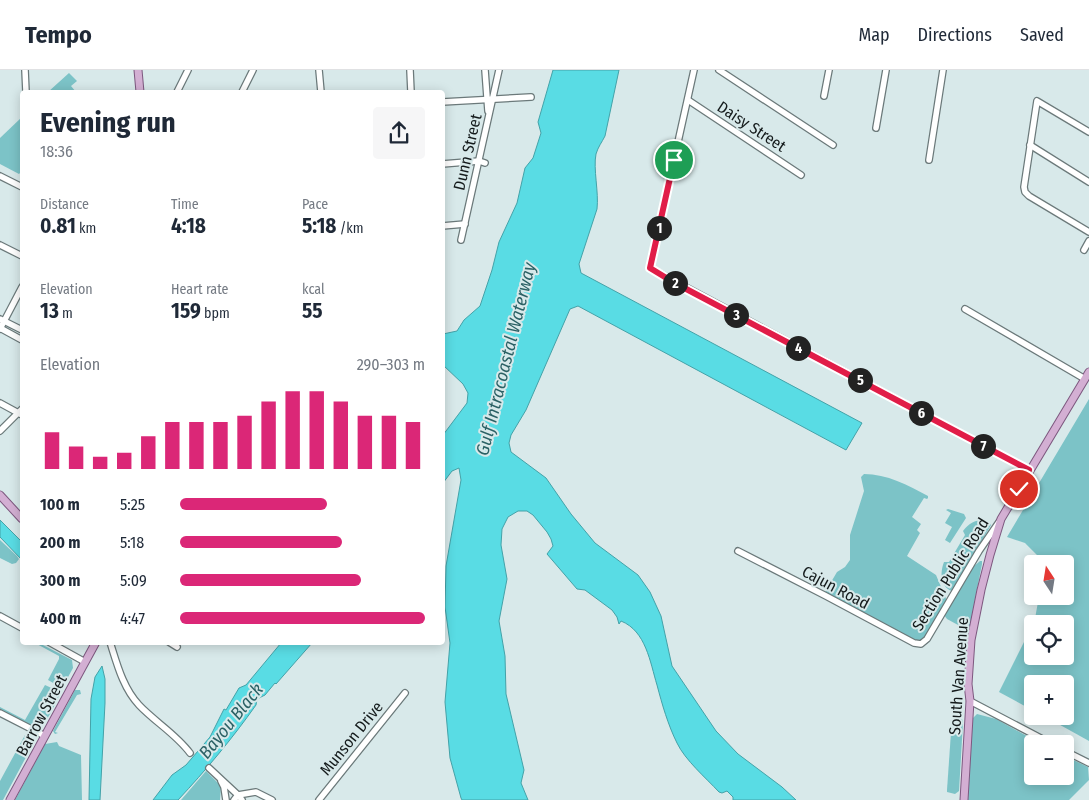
<!DOCTYPE html>
<meta charset="utf-8">
<style>
body{margin:0;font-family:"Fira Sans Condensed",sans-serif;background:#f6f6f7;color:#1f2937;height:100vh;display:flex;flex-direction:column;font-size:19px;white-space:nowrap}
*{box-sizing:border-box;margin:0}
p{font-size:16px;color:#747a83}
.icon{flex:none;width:28px;height:28px;fill:none;stroke:currentColor;stroke-width:2;stroke-linecap:round;stroke-linejoin:round}
.map{position:relative;flex:1;overflow:hidden}
.sheet{position:absolute;left:20px;top:20px;width:425px;height:555px;display:flex;flex-direction:column;background:#fff;border-radius:5px;box-shadow:0 2px 12px #0003}
.sheet>*{flex:none}
.needle{width:32px;rotate:348deg}
.tools{position:absolute;left:1024px;top:485px;display:grid;gap:10px}
.tools a{display:grid;place-items:center;width:50px;height:50px;border-radius:5px;background:#fff;box-shadow:0 2px 12px #0003;font-size:25px}
.pin{position:absolute;display:grid;place-items:center;width:42px;height:42px;color:#fff;margin:-21px;border:2px solid #fff;border-radius:50%;box-shadow:0 1px 5px #0007}
.km{position:absolute;width:25px;height:25px;margin:-12px;border-radius:50%;background:#222;color:#fff;font-size:14px;line-height:25px;text-align:center}
.round{display:grid;place-items:center;flex:none;width:52px;height:52px;border-radius:5px;background:#f6f6f7}
.headline{display:flex;align-items:center;justify-content:space-between;height:85px;padding:0 20px}
h1{font-size:28px;font-weight:700;line-height:38px}
.stats{display:grid;grid-template-columns:repeat(3,1fr);gap:8px;height:85px;padding:5px 20px}
.stats div{display:grid;align-content:center}
.stats b{font-size:21px;font-weight:700}
.stats small{font-size:14px;font-weight:400}
.stats p{font-size:14px}
.chart{height:140px;padding:10px 20px}
.chart p{display:flex;justify-content:space-between}
.chart svg{width:100%;height:90px;margin-top:5px;stroke:#db2777;stroke-width:6}
ul{padding:0 20px;list-style:none;font-size:16px}
li{display:grid;grid-template-columns:80px 60px 1fr;align-items:center;height:38px}
li i{height:12px;border-radius:6px;background:#db2777}
header{display:flex;align-items:center;gap:30px;box-sizing:border-box;height:70px;padding:0 25px;background:#fff;border-bottom:1px solid #e0e1e3}
header strong{font-size:24px}
nav{display:flex;gap:28px;margin-inline-start:auto;font-size:18px}
.map>svg:first-child{display:block}
.green{fill:#7cc3c7}
.water{fill:#59dce4;stroke:#44a2a8}
.lines{fill:none;stroke-linecap:round;stroke-linejoin:round}
.minor-casing{stroke:#6b797a;stroke-width:8}
.major-casing{stroke:#7d587f;stroke-width:9}
.minor{stroke:#fff;stroke-width:5.5}
.major{stroke:#d3afd3;stroke-width:7}
.route-casing{stroke:#fff;stroke-width:10}
.route{stroke:#e11d48;stroke-width:6}
.labels{text-anchor:middle;stroke-width:4;stroke-linejoin:round;paint-order:stroke}
.street-label{font-size:16px;fill:#141a1b;stroke:#d8e9ea}
.water-label{font-size:18px;font-style:italic;fill:#2b6165;stroke:#d8e9ea}
</style>
<header>
<strong>Tempo</strong>
<nav><a>Map</a><a>Directions</a><a>Saved</a></nav>
</header>
<div class="map">
<svg width="1089" height="730" viewBox="0 0 1089 730">
<rect width="100%" height="100%" fill="#d8e9ea"/>
<!-- green -->
<g class="green">
<polygon points="69,3 77,11 71,16 76,22 48,22"/>
<polygon points="22,47 22,101 19,104 0,94 0,68"/>
<polygon points="1089,329 1089,671 1044,646 1065,646 1065,614 1032,614 1032,640 999,622 1032,556 1032,586 1065,586 1065,554 1034,554 1038,532 1034,526 1065,526 1065,494 1036,494 1040,488 1025,473 1007,467"/>
<path d="M864,404c23,0 44,11 64,22v2l-1,1 -3,-1 -12,19 9,7 -4,6 3,3 -13,23 29,19 11,26 -24,39 -5,2 -94,-48 13,-22 8,-5 5,-7v-25l14,-44 -3,-14z"/>
<polygon points="948,439 964,444 966,448 950,473 945,470 952,457 945,453 951,443 946,440"/>
<path d="M985,450l3,1 3,4 -39,66c-12,-4 -12,-19 -8,-29h5l16,-27 -2,-4c6,-8 12,-11 22,-11z"/>
<polygon points="0,470 17,486 19,489 16,493 12,494 0,488"/>
<polygon points="980,491 982,491 982,494 969,561 947,549 944,545 973,497"/>
<polygon points="35,573 39,573 72,590 73,598 62,618 48,610 59,589 59,586"/>
<path d="M45,615l13,6 2,3c-6,11 -13,32 -25,34l-35,-19v-2l25,13z"/>
<polygon points="75,620 80,620 81,624 77,625 55,662 58,663 55,664 53,661"/>
<polygon points="977,644 996,649 1041,674 1032,674 1032,706 1065,706 1065,686 1088,697 1089,710 1069,730 965,730 972,651 973,648"/>
<polygon points="952,648 962,649 963,652 959,721 955,724 947,722 947,720"/>
<polygon points="25,665 28,667 31,665 32,676 3,730 0,730 0,711"/>
<polygon points="57,672 59,676 81,685 82,730 15,730 45,674"/>
<polygon points="206,701 221,716 220,730 181,730"/>
</g>
<!-- water -->
<g class="water">
<path d="M553,0h66l-14,66c-3,6 -7,11 -9,18 -3,15 3,38 1,55l-18,55 2,9 281,150 -16,27 -268,-144 -8,3 -44,101 -15,25 -2,8 2,9 35,26 25,36 24,29 43,32 12,17 11,24 11,50 44,65 22,23 44,33 14,13h-63v-3l-6,-6 -5,2 -3,-1c-13,-14 -34,-32 -42,-49 -9,-18 -15,-39 -20,-58 -7,-23 -11,-54 -36,-64l-2,3 -2,-7 -5,-7 -27,-20 -8,-1 -30,-35 6,-8 -2,-7 -4,-7 -14,-17 -6,-4h-9l-10,6 -6,12 -1,16 6,34 -8,42 6,35 1,38 18,76 -3,13 7,17h-66l-1,-2 -11,-40 -5,-56 5,-59 -5,-36 1,-41 15,-86 -2,-12 -7,3 -9,12v-48l24,-32 1,-10 -5,-9 -20,-19v-31l14,-3 7,-11 16,-14 12,-36 7,-28 18,-39 8,-35 8,-10 8,-25 -3,-11z"/>
<polygon points="0,450 22,472 22,490 0,467"/>
<path d="M281,573h31l-36,41 -1,-1 -10,12 -8,4 -1,6c-24,34 -50,65 -78,95h-25l19,-25 14,-10 24,-28 14,-28 2,1 13,-22 7,-3z"/>
<polygon points="102,596 105,609 105,633 100,730 89,730 91,629 95,607"/>
</g>
<g class="lines">
<!-- minor casing -->
<g class="minor-casing">
<g id="minor">
<polyline points="25,0 26,22"/>
<polyline points="319,0 321,22"/>
<polyline points="410,0 411,22"/>
<polyline points="485,0 488,41"/>
<polyline points="694,0 650,198 1029,400"/>
<polyline points="719,0 833,75"/>
<polyline points="177,22 188,0"/>
<polyline points="242,22 253,0"/>
<polyline points="824,26 829,0"/>
<polyline points="688,30 801,105"/>
<polyline points="442,32 531,27"/>
<polyline points="876,58 886,0"/>
<polyline points="1089,62 1037,31 1024,117 1025,122 1029,126 1089,162"/>
<polyline points="1030,75 1089,112"/>
<polyline points="929,90 943,0"/>
<polyline points="442,94 479,91 485,93"/>
<polyline points="0,106 22,117"/>
<polyline points="442,156 465,154"/>
<polyline points="461,170 499,0"/>
<polyline points="0,175 22,186"/>
<polyline points="1084,180 1089,171"/>
<polyline points="965,239 1085,309"/>
<polyline points="0,249 22,260"/>
<polyline points="0,258 22,270"/>
<polyline points="0,259 22,217"/>
<polyline points="0,333 22,345"/>
<polyline points="0,361 22,339"/>
<polyline points="738,481 826,526 914,573 921,574 927,569 979,481 999,452"/>
<polyline points="0,546 22,558"/>
<polyline points="49,572 85,592"/>
<path d="M110,572c7,22 13,46 29,63 16,17 37,29 51,48"/>
<polyline points="169,572 177,577"/>
<polyline points="970,631 1052,674"/>
<polyline points="0,643 45,666"/>
<polyline points="1065,681 1089,693"/>
<polyline points="209,698 238,725 256,722 272,730"/>
<polyline points="221,711 224,717 226,730"/>
<polyline points="234,730 238,725 242,730"/>
<polyline points="319,730 405,623"/>
</g>
</g>
<!-- major casing -->
<g class="major-casing">
<g id="major">
<polyline points="138,0 140,22"/>
<polyline points="0,425 22,449"/>
<polyline points="10,730 96,572"/>
<polyline points="964,730 970,631 968,614 971,570 981,520 990,485 1001,449 1089,302"/>
</g>
</g>
<!-- minor -->
<use href="#minor" class="minor"/>
<!-- major -->
<use href="#major" class="major"/>
</g>
<g class="lines">
<!-- route casing -->
<g class="route-casing">
<polyline id="route" points="674,90 650,198 673,212 1029,400 1019,419"/>
</g>
<!-- route -->
<use href="#route" class="route"/>
</g>
<g class="labels">
<!-- street labels -->
<g class="street-label">
<text transform="translate(752 56) rotate(33)" y="6">Daisy Street</text>
<text transform="translate(467 82) rotate(-77)" y="6">Dunn Street</text>
<text transform="translate(950 504) rotate(-58)" y="6">Section Public Road</text>
<text transform="translate(836 517) rotate(28)" y="6">Cajun Road</text>
<text transform="translate(958 606) rotate(-86)" y="6">South Van Avenue</text>
<text transform="translate(41 645) rotate(-62)" y="6">Barrow Street</text>
<text transform="translate(351 668) rotate(-51)" y="6">Munson Drive</text>
</g>
<!-- water labels -->
<g class="water-label">
<text transform="translate(506 289) rotate(-76)" y="6">Gulf Intracoastal Waterway</text>
<text transform="translate(231 651) rotate(-51)" y="6">Bayou Black</text>
</g>
</g>
</svg>
<div class="tools">
<a><svg class="needle" viewBox="-14 -14 28 28"><path d="M0-13l5 13h-10z" fill="#e53935"/><path d="M0 13l5-13h-10z" fill="#747a83"/></svg></a>
<a><svg class="icon" aria-label="locate" viewBox="0 0 24 24"><circle cx="12" cy="12" r="6"/><path d="M12 2v4M12 18v4M2 12h4M18 12h4"/></svg></a>
<a>+</a>
<a>−</a>
</div>
<div class="pin" style="left:674px;top:90px;background:#1e9e55"><svg class="icon" aria-label="arrive" viewBox="0 0 24 24"><path d="M6 21V4h12l-3 4 3 4H6"/></svg></div>
<div class="pin" style="left:1019px;top:419px;background:#d93025"><svg class="icon" aria-label="check" viewBox="0 0 24 24"><path d="M5 12l5 5 9-10"/></svg></div>
<b class="km" style="left:659px;top:158px">1</b>
<b class="km" style="left:675px;top:213px">2</b>
<b class="km" style="left:736px;top:245px">3</b>
<b class="km" style="left:798px;top:278px">4</b>
<b class="km" style="left:860px;top:310px">5</b>
<b class="km" style="left:921px;top:343px">6</b>
<b class="km" style="left:983px;top:376px">7</b>
<section class="sheet">
<div class="headline"><div><h1>Evening run</h1><p>18:36</p></div><a class="round"><svg class="icon" aria-label="share" viewBox="0 0 24 24"><path d="M12 15V3M7 8l5-5 5 5M5 13v7h14v-7"/></svg></a></div>
<div class="stats">
<div><p>Distance</p><b>0.81<small> km</small></b></div>
<div><p>Time</p><b>4:18</b></div>
<div><p>Pace</p><b>5:18<small> /km</small></b></div>
</div>
<div class="stats">
<div><p>Elevation</p><b>13<small> m</small></b></div>
<div><p>Heart rate</p><b>159<small> bpm</small></b></div>
<div><p>kcal</p><b>55</b></div>
</div>
<div class="chart"><p><span>Elevation</span>290–303 m</p>
<svg viewBox="0 0 160 44" preserveAspectRatio="none"><path d="M5 44V26M15 44V33M25 44V38M35 44V36M45 44V28M55 44V21M65 44V21M75 44V21M85 44V18M95 44V11M105 44V6M115 44V6M125 44V11M135 44V18M145 44V18M155 44V21"/></svg>
</div>
<ul>
<li><b>100 m</b>5:25<i style="width:60%"></i></li>
<li><b>200 m</b>5:18<i style="width:66%"></i></li>
<li><b>300 m</b>5:09<i style="width:74%"></i></li>
<li><b>400 m</b>4:47<i style="width:100%"></i></li>
</ul>
</section>
</div>
